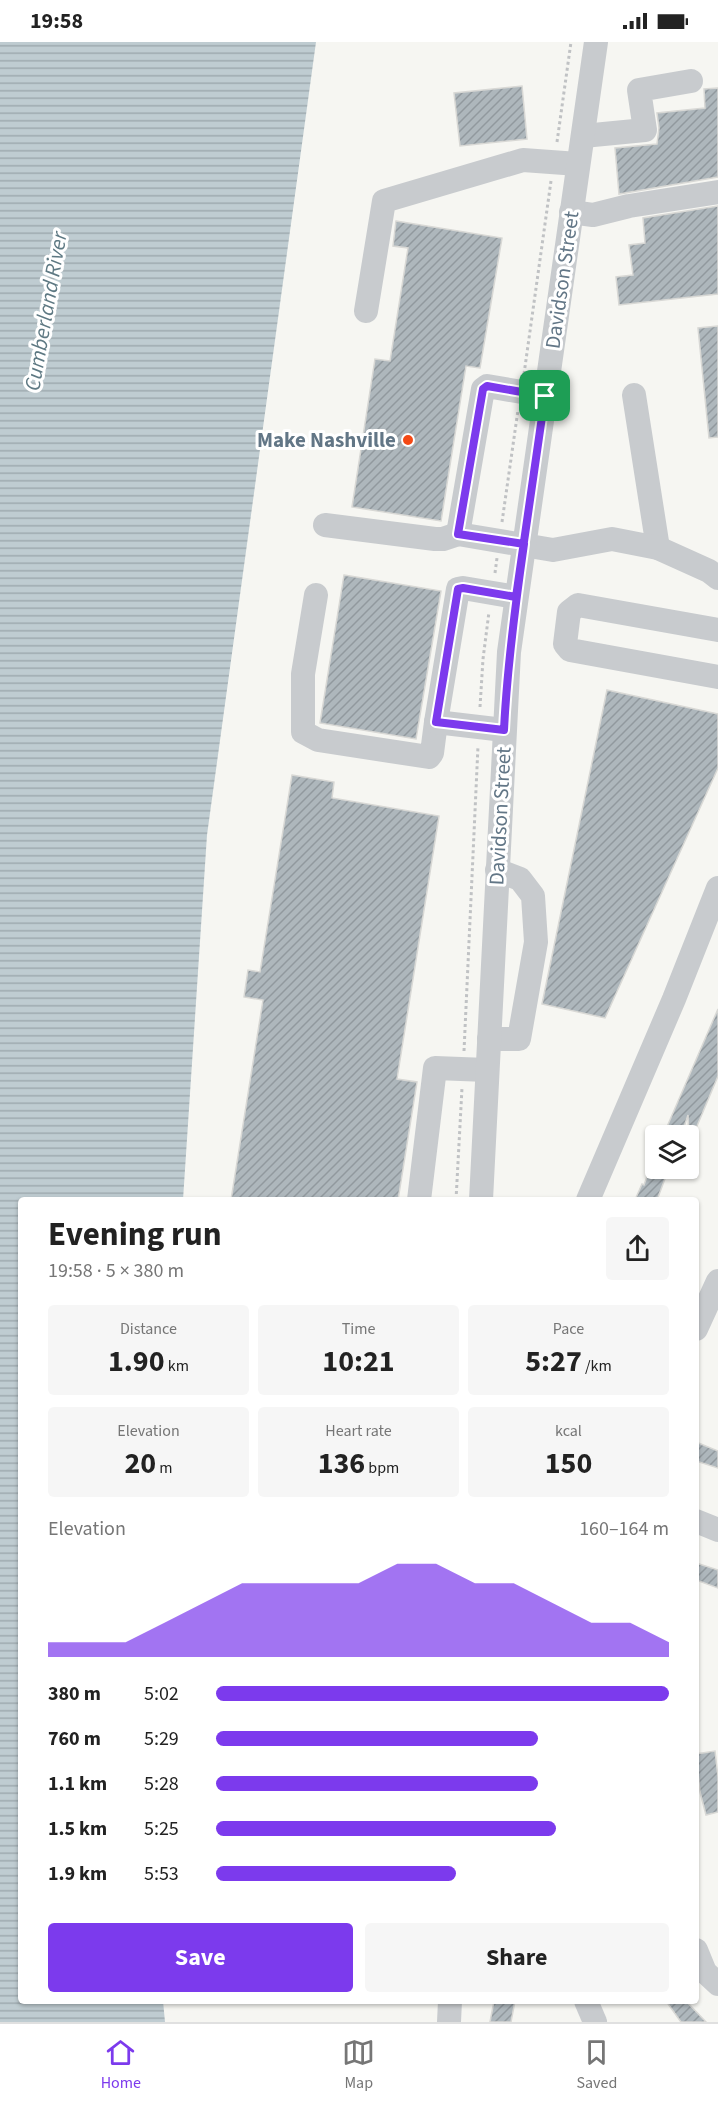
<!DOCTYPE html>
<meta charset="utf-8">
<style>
body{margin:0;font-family:"Source Sans 3",sans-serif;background:#f6f6f6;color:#222;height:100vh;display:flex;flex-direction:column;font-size:22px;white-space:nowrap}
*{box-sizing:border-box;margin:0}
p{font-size:20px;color:#767676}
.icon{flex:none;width:33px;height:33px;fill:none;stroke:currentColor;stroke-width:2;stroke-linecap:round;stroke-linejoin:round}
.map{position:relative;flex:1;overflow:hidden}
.sheet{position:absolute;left:18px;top:1155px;width:681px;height:807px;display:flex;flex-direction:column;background:#fff;border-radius:6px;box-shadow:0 2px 4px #0004}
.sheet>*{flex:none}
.buttons{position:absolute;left:645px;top:1083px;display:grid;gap:12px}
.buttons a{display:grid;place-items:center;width:54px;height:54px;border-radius:6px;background:#fff;box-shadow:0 2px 4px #0004;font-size:30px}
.pin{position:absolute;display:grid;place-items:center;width:51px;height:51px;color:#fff;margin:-26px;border-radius:12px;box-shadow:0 3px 9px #0006}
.round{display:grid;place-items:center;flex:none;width:63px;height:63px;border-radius:6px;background:#f6f6f6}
.overview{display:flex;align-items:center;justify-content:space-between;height:102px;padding:0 30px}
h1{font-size:33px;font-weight:700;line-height:45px}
.stats{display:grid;grid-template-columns:repeat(3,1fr);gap:9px;height:102px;padding:6px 30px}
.stats div{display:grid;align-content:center;border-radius:6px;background:#f6f6f6;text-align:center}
.stats b{font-size:30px;font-weight:700}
.stats small{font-size:16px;font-weight:400}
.stats p{font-size:16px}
.chart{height:168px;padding:12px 30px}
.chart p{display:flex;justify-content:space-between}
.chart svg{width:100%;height:108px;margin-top:6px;fill:#7c3aed;opacity:.7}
.primary-button{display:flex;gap:12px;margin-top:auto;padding:12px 30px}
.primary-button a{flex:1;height:69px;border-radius:6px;background:#7c3aed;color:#fff;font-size:24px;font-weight:700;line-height:69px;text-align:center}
.primary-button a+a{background:#f6f6f6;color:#222}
ul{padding:0 30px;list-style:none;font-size:20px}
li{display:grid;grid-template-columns:96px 72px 1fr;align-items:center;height:45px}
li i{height:15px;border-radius:8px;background:#7c3aed}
.status{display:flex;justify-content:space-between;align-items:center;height:42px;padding:0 30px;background:#fff;direction:ltr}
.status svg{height:16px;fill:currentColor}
.dock{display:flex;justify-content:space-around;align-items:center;height:84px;border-top:2px solid #e0e0e0;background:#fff;font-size:16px;color:#767676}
.dock a{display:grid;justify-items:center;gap:3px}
.dock .active{color:#7c3aed}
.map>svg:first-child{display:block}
.water{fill:url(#water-rules)}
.building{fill:url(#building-hatch);stroke:#d8d8d5;stroke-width:1.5}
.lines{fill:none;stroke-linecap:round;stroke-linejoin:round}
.path{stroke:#c0c2c4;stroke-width:3;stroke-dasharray:3 3;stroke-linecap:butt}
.minor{stroke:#c8cbce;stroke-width:24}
.route-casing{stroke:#fff;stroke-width:12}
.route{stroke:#7c3aed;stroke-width:8}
.poi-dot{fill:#f44915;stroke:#fff;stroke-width:2}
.labels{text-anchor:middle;stroke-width:6;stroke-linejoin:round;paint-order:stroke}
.street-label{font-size:21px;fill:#627686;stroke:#fff}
.poi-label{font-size:21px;font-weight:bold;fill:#627686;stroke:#fff;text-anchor:end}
.water-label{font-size:22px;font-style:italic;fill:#5e7983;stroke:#fff}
</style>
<div class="status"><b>19:58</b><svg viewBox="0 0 49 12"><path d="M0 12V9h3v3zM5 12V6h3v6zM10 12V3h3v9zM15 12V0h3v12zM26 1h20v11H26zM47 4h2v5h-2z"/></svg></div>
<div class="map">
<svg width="718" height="1980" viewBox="0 0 718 1980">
<defs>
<pattern id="water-rules" width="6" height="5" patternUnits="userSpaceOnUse" patternTransform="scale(1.5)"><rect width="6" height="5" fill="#bfccd1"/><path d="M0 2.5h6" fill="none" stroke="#9faaaf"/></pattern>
<pattern id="building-hatch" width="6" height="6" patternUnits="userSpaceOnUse" patternTransform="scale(1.5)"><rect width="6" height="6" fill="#aeb7bc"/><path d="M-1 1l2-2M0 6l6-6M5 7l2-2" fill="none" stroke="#91999e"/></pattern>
</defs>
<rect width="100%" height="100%" fill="#f6f6f2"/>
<!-- water -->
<polygon class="water" points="0,0 316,0 207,793 183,1158 21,1158 21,1959 163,1959 165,1980 0,1980"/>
<!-- building -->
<g class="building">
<polygon points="522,44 527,97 460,104 454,51"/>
<polygon points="718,46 718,135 619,152 615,106 657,102 659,86 657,71 705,66 704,47"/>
<polygon points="718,164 718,252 619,263 616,235 633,233 629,203 645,201 643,176"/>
<polygon points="396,179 502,196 480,326 466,324 441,479 352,465 375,317 390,319 408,206 393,204"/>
<polygon points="718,284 718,395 709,396 698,286"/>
<polygon points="344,533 441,549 416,697 320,681"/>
<polygon points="607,648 718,672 718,726 605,976 542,962"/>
<polygon points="292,733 334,740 332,756 439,774 397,1037 417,1040 398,1158 231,1158 263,958 244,955 248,928 260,930"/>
<polygon points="718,967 718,1034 689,1103 688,1073 681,1094 663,1094"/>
<polygon points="650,1126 669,1126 657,1158 635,1158 642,1142 644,1143"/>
<polygon points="696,1400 718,1409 718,1426 696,1419"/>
<polygon points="696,1521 718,1528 718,1546 696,1538"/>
<polygon points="715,1709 718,1735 718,1770 706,1773 700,1750 696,1712"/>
<polygon points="494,1959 515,1959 511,1980 490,1980"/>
<polygon points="666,1959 686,1959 706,1980 681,1980"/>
</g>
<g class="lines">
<!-- path -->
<g class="path">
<polyline points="557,100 571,0"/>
<polyline points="524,332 551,139"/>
<polyline points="502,480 518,368"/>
<polyline points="495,531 497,516"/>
<polyline points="480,665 483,617 489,570"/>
<polyline points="464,1009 478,704"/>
<polyline points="456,1158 462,1046"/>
</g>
<!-- minor -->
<g class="minor">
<polyline points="583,94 645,88 639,48 691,39"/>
<polyline points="571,170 593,173 629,164 718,150"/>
<polyline points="366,269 384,159 523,118 578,122"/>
<polyline points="634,353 658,506"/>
<polyline points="545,354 487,344 483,347 458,492 553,508 612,497 658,506 709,529 718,536"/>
<polyline points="325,483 435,497 443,497 458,492"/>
<polyline points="316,553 303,632 303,690 318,698 429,715 432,711 436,680"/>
<polyline points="718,588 578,563 569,570 565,602 570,608 718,635"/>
<polyline points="504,688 436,680 458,547 463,546 516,555"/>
<polyline points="489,997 519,997 536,900 533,854 520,837 497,828"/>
<polyline points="419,1158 435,1026 487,1028"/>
<polyline points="481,1158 509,610 596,0"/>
<polyline points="588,1158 674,957 718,846"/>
<polyline points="696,1287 718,1239"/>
<polyline points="696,1479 718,1488"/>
<polyline points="696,1908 705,1930 718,1942"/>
<polyline points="586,1959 595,1980"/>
<polyline points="449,1980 450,1959"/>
</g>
</g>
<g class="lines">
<!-- route casing -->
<g class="route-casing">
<path id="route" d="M545,354l-29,201 -53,-9 -5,1 -22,133 68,8c3,-63 11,-123 20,-186l-66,-10 25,-145 4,-3 58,10"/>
</g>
<!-- route -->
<use href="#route" class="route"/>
</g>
<!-- markers -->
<circle class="poi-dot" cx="408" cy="398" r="6"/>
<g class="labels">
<!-- street labels -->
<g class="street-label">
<text transform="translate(562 238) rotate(-82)" y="7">Davidson Street</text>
<text transform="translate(500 774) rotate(-87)" y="7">Davidson Street</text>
</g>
<!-- poi labels -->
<g class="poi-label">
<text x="396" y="405">Make Nashville</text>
</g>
<!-- water labels -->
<g class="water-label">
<text transform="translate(45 269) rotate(-80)" y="8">Cumberland River</text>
</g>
</g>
</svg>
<div class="buttons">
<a><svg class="icon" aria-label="layers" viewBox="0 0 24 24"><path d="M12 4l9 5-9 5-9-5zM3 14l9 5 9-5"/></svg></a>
</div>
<div class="pin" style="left:545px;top:354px;background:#1e9e55"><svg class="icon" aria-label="arrive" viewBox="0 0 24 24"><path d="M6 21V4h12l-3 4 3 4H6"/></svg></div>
<section class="sheet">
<div class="overview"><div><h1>Evening run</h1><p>19:58 · 5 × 380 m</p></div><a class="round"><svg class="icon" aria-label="share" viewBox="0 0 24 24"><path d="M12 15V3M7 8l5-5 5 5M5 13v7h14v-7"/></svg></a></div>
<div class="stats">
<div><p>Distance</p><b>1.90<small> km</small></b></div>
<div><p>Time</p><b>10:21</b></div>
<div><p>Pace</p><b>5:27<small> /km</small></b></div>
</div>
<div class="stats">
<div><p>Elevation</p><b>20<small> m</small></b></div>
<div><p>Heart rate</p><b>136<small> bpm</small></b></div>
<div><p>kcal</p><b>150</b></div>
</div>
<div class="chart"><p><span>Elevation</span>160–164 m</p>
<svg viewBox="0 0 160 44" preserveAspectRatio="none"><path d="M0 44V38L10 38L20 38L30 30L40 22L50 14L60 14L70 14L80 14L90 6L100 6L110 14L120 14L130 22L140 30L150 30L160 38V44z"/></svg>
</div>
<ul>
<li><b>380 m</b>5:02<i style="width:100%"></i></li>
<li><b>760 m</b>5:29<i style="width:71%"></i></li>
<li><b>1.1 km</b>5:28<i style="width:71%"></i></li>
<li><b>1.5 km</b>5:25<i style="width:75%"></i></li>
<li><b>1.9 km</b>5:53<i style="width:53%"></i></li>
</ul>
<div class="primary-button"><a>Save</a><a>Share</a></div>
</section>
</div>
<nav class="dock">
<a class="active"><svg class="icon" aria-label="home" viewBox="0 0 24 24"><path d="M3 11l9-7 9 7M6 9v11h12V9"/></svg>Home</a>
<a><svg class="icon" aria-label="map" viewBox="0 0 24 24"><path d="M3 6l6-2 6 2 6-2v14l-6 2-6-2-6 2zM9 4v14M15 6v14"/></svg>Map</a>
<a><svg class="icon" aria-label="saved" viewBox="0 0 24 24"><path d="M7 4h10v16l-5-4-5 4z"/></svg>Saved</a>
</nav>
